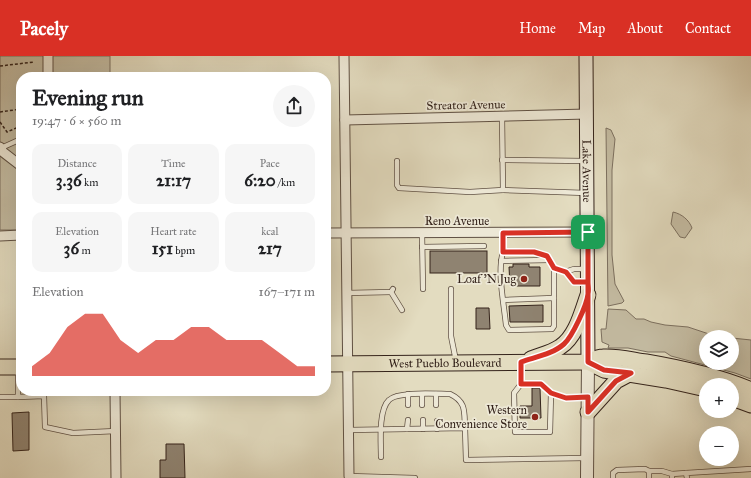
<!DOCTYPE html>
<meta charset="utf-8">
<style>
body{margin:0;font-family:"IM FELL Great Primer",serif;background:#f6f6f6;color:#202124;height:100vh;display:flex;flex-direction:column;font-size:15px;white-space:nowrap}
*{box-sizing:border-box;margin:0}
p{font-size:13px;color:#757577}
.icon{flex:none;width:22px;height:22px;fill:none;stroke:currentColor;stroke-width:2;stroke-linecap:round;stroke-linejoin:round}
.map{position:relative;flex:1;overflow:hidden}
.details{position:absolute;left:16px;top:16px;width:315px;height:324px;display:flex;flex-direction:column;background:#fff;border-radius:16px;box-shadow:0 4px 16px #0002}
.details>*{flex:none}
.fabs{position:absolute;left:699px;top:274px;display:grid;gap:8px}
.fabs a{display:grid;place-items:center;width:40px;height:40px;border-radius:50%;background:#fff;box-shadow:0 4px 16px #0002;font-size:20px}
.pin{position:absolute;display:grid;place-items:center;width:34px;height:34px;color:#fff;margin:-17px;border-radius:8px;box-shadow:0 2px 6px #0006}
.round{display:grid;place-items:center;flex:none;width:42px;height:42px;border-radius:21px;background:#f6f6f6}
.summary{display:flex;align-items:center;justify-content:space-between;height:68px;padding:0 16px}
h1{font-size:22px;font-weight:700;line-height:30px}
.figures{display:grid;grid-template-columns:repeat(3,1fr);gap:6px;height:68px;padding:4px 16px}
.figures div{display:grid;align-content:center;border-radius:10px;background:#f6f6f6;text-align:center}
.figures b{font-size:17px;font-weight:700}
.figures small{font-size:11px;font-weight:400}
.figures p{font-size:11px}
.chart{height:112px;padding:8px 16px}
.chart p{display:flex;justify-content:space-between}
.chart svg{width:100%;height:72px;margin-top:4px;fill:#d93025;opacity:.7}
header{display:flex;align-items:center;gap:24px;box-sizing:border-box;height:56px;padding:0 20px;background:#d93025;color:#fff}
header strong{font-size:19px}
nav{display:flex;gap:22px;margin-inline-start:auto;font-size:14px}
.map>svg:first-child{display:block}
.green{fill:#c5bda4;stroke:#7c7060}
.building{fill:#8f8371;stroke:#34231b}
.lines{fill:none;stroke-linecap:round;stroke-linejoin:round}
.service-casing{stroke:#605144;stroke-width:6}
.minor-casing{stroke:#605144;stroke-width:11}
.tertiary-casing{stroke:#605144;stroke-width:14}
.secondary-casing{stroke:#34231b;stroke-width:15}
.primary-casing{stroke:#34231b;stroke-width:17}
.path{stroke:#34231b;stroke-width:1.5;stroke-dasharray:3 2;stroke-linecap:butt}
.service{stroke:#ede8d6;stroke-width:4.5}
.minor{stroke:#ede8d6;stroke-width:9}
.tertiary{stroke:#ede8d6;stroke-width:12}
.secondary{stroke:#ede8d6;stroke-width:13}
.primary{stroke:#e3dcc0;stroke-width:15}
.route-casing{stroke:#fff;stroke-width:8}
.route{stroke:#d93025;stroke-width:5}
.poi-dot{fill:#8f2418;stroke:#ede8d6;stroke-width:1.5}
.labels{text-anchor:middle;stroke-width:3.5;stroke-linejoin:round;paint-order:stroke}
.street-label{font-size:12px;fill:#34231b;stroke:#ede8d6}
.poi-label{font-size:12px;fill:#34231b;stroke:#ede8d6;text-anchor:end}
</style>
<header>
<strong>Pacely</strong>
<nav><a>Home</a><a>Map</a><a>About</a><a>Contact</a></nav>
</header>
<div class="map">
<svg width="751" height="422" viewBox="0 0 751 422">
<rect width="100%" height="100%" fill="#e3dcc0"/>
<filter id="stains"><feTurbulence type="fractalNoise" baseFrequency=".005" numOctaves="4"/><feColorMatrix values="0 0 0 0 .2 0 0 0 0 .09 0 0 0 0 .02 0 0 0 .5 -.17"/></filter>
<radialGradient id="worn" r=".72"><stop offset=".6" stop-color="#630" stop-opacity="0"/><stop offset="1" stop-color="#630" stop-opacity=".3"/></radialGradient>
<!-- green -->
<g class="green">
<polygon points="0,0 110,0 110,21 21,21 21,174 0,174"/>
<polygon points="606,72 611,74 615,83 612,114 612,199 615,228 624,245 622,247 608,250"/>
<path d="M673,156c9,2 16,8 19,16l-7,10 -5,-1 -9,-13z"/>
<polygon points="608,253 626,254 636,263 644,263 651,266 665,269 688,271 718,281 706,281 706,307 732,307 732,282 751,284 751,323 735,317 671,300 665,296 648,296 628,292 608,292 609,289 602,286 601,273 606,273"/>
</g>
<!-- building -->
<g class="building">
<rect x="430" y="195" width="57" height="22"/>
<polygon points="513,208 529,208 529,211 540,211 540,230 510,230 509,211 513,211"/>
<polygon points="543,249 543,266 510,266 509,250"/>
<polygon points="476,252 489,252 490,273 476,273"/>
<polygon points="532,332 540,332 541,362 520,362 520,350 532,350"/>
<polygon points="29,356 29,394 13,395 12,357"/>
<polygon points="166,388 184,388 185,422 160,422 160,404 166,404"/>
</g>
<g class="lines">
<!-- service casing -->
<g class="service-casing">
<g id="service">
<polyline points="502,60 503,134 586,137"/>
<polyline points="1,92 21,83"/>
<polyline points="502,104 586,105"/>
<polyline points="397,105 397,129 399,132 470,136 503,134"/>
<polyline points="422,177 423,233"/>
<polyline points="503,177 503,196 534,196 547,200 554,212 565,216"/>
<polyline points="422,191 484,190"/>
<path d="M503,196c-6,20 1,52 3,73l3,5 43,-1 2,-3v-58"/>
<polyline points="501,205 549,204"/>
<polyline points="586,226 574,226 565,216 574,213 586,213"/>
<polyline points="451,233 451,280 456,305"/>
<polyline points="391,236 402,254"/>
<polyline points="347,237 391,236 393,233"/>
<polyline points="504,244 554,242"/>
<polyline points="521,310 521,328 541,328 551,337 566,342 587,341"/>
<polyline points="18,313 18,341 44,340 45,371 73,377 116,375"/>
<polyline points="521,328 514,337 515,376 550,376 551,337"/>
<polyline points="436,338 436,349"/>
<polyline points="0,341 18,341"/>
<polyline points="408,349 408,338"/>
<polyline points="422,349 422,339"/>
<polyline points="423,364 423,373"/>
<polyline points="437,365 437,373"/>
<polyline points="407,373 408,364"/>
<polyline points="349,374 465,372 466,404 586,402"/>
<path d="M381,401c0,-13 -3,-47 8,-57 9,-9 48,-6 61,-6 17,8 14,19 15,34"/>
<polyline points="672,418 686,417"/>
<polyline points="349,420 415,422"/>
<polyline points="613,422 613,417 617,414 645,413 649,415"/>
<polyline points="649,422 649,415 662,415 672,418 672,422"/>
<polyline points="687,422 686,417 751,413"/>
</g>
</g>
<!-- minor casing -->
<g class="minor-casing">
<g id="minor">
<polyline points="344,0 349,420"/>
<polyline points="48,21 48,0"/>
<polyline points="345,64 587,58"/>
<polyline points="0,91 3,96 21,110"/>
<polyline points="326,177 588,176"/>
<polyline points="0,180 21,179"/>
<polyline points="115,335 116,422"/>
</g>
</g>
<!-- tertiary casing -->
<g class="tertiary-casing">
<polyline id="tertiary" points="587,422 588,306"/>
</g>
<!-- secondary casing -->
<g class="secondary-casing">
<g id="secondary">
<path id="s1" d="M586,0l2,306"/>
</g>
</g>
<!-- primary casing -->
<g class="primary-casing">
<g id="primary">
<path d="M531,303c10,-4 20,-6 29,-12 16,-10 22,-35 28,-52"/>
<polyline points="588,306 604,314 666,324 706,333"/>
<path id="s2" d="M326,308l262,-2c5,-2 9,-5 15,-5 14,-1 29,3 43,5 35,6 72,14 105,28"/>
<polyline points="0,311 21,311"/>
<polyline points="732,342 751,349"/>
<polyline points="588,356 616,325 631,317"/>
</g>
</g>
<!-- path -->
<g class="path">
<polyline points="0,10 34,6"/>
<polyline points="0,56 21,53"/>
<polyline points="0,66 7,76 21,70"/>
</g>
<!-- service -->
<use href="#service" class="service"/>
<!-- minor -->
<use href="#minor" class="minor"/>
<!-- tertiary -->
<use href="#tertiary" class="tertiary"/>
<!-- secondary -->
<use href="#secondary" class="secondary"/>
<!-- primary -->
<use href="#primary" class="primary"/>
</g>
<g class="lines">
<!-- route casing -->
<g class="route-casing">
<path id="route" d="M588,176l-85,1v19h31l13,4 7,12 12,4 8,10h14c0,4 1,8 0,12 -1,11 -16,43 -24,50 -11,10 -29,13 -43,18v22h20l10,9 15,5 22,-1v15l28,-31 15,-8 -27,-3 -16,-8v-130"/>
</g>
<!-- route -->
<use href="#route" class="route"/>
</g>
<!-- markers -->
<g class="poi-dot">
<circle cx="524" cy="223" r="4"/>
<circle cx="535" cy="361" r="4"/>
</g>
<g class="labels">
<!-- street labels -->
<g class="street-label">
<text transform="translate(466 49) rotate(-1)" y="4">Streator Avenue</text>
<text dy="4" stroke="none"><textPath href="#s1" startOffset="115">Lake Avenue</textPath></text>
<text x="457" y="169">Reno Avenue</text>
<text dy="4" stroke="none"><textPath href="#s2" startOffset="119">West Pueblo Boulevard</textPath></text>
</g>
<!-- poi labels -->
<g class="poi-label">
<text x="516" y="227">Loaf 'N Jug</text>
<text x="527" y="358">Western<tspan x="527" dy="14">Convenience Store</tspan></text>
</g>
</g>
<rect width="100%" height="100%" filter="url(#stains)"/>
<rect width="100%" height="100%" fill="url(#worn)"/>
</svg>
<div class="fabs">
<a><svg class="icon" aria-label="layers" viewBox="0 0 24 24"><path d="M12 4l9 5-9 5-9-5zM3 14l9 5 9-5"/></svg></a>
<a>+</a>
<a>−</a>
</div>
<div class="pin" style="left:588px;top:176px;background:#1e9e55"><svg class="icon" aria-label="arrive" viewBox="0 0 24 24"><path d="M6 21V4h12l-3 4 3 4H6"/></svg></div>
<section class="details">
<div class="summary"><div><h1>Evening run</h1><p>19:47 · 6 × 560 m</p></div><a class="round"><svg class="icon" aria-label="share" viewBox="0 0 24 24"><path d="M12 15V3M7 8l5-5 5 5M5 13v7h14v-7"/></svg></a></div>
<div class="figures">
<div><p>Distance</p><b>3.36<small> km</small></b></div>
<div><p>Time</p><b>21:17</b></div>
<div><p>Pace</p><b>6:20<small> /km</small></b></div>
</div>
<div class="figures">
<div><p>Elevation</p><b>36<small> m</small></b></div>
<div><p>Heart rate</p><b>151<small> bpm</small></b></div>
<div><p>kcal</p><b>217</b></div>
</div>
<div class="chart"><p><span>Elevation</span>167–171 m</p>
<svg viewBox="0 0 160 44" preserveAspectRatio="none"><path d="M0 44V38L10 30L20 14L30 6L40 6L50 22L60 30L70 22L80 22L90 14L100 14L110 22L120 22L130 22L140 30L150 38L160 38V44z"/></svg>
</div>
</section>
</div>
